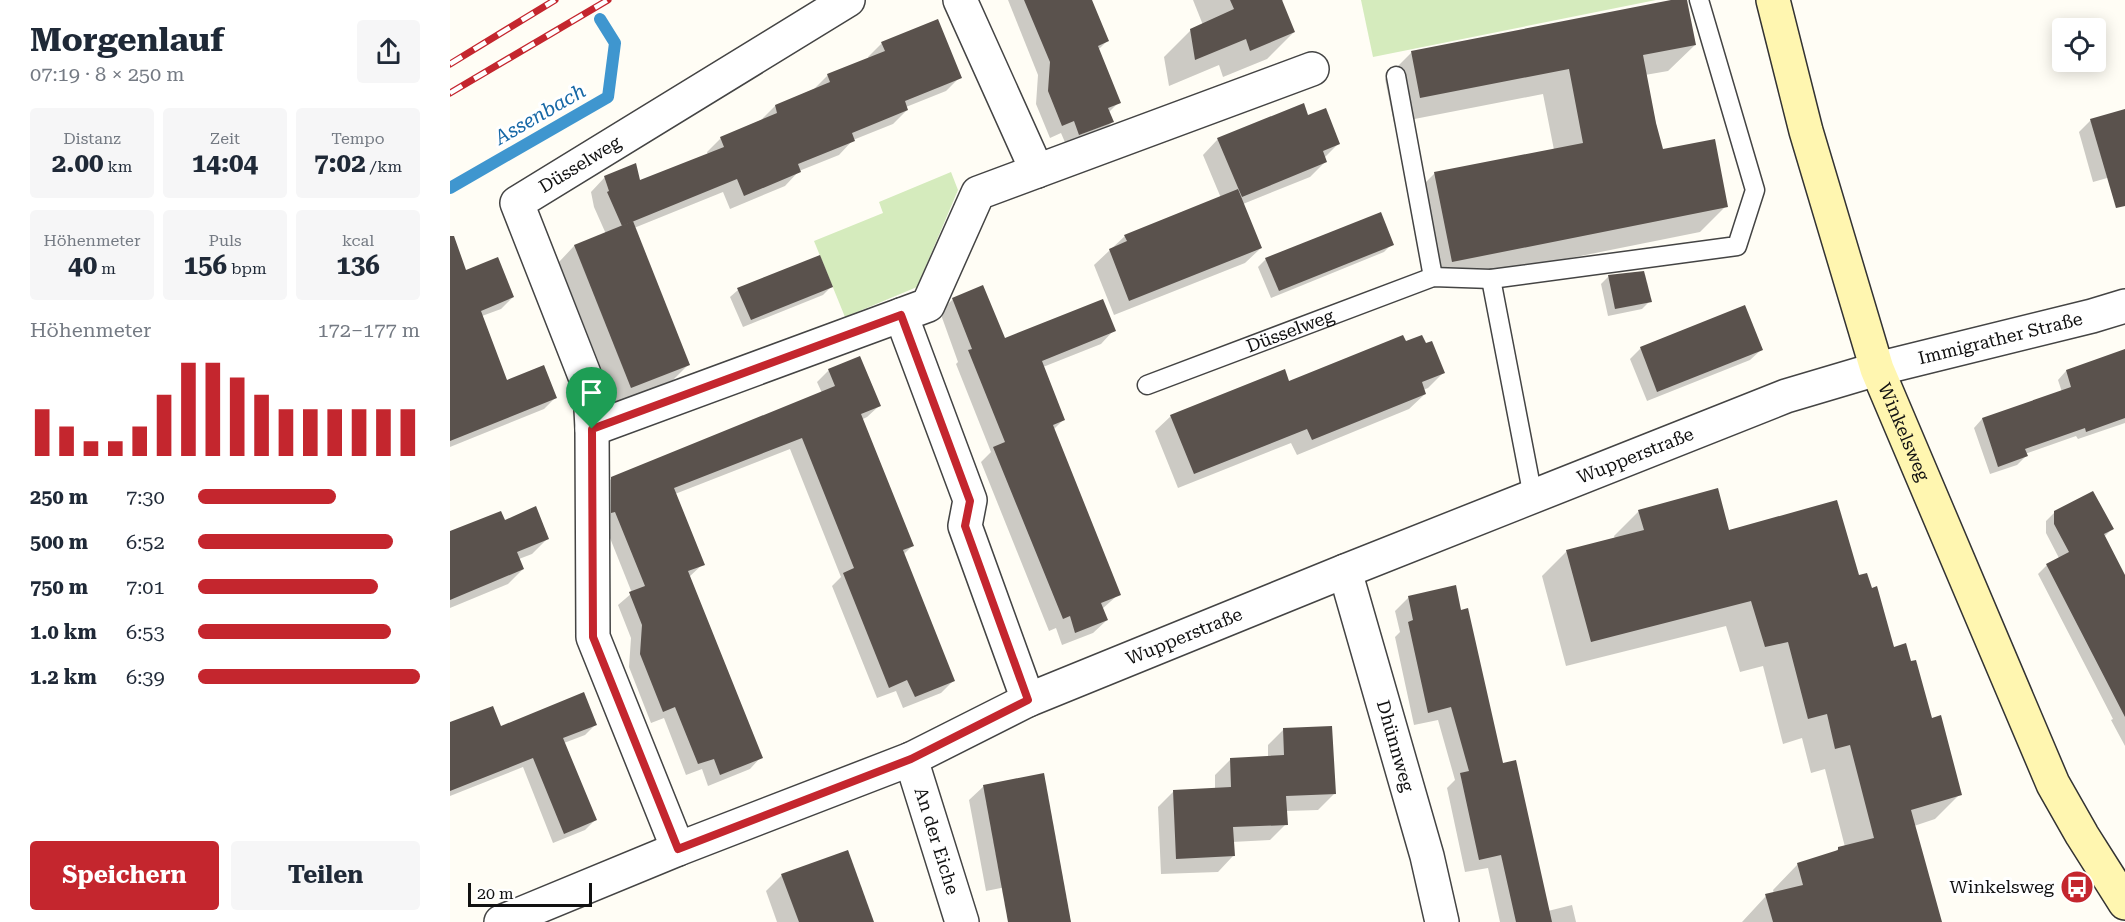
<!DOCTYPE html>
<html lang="de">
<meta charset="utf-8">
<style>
body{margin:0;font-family:"Roboto Serif",serif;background:#f6f6f7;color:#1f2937;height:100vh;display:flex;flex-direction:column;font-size:22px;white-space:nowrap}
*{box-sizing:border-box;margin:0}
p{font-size:20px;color:#747a83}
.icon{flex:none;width:33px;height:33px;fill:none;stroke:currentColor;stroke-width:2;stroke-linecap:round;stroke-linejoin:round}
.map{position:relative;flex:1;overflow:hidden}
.panel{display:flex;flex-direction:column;background:#fff;width:450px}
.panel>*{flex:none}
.tools{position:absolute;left:1602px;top:18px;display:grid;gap:12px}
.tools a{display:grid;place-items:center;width:54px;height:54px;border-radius:6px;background:#fff;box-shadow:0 3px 15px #0003;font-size:30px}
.scale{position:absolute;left:18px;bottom:15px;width:124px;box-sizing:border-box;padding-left:6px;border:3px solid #111;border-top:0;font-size:16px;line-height:21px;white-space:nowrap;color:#111;-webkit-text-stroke:4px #fff;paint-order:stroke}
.pin{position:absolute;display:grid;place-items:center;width:51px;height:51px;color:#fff;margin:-62px -26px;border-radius:50% 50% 50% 0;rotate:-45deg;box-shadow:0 0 6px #0007}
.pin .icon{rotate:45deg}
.round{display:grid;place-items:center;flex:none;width:63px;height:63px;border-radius:6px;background:#f6f6f7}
.summary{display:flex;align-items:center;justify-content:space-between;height:102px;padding:0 30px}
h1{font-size:33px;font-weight:700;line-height:45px}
.stats{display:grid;grid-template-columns:repeat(3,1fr);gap:9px;height:102px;padding:6px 30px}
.stats div{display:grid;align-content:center;border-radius:6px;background:#f6f6f7;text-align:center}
.stats b{font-size:26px;font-weight:700}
.stats small{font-size:16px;font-weight:400}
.stats p{font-size:16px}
.chart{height:168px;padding:12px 30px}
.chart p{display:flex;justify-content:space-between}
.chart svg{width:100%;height:108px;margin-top:6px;stroke:#c4262e;stroke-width:6}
.button{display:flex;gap:12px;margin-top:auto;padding:12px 30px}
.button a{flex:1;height:69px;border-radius:6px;background:#c4262e;color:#fff;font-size:24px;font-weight:700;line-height:69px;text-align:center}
.button a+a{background:#f6f6f7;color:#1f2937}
ul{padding:0 30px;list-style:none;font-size:20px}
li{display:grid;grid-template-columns:96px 72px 1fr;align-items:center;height:45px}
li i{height:15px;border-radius:8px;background:#c4262e}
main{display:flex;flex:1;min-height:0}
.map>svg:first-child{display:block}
.green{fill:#d5ebbd}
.shadow{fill:#0003}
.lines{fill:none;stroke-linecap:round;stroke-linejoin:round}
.stream{stroke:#3f96cf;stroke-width:12}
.building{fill:#5a524d}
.lane-casing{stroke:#444;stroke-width:21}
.street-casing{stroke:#444;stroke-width:36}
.secondary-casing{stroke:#333;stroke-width:36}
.lane{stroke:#fff;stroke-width:18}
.street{stroke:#fff;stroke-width:33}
.secondary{stroke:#fff6b0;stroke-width:33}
.rail-casing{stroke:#c4262e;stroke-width:7}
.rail{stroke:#fff;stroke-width:4.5;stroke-dasharray:14;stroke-linecap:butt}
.route-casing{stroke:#fff;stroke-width:12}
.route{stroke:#c4262e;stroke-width:8}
.labels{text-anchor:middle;stroke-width:6;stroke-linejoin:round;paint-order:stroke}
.street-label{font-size:18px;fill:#111;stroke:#fff}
.poi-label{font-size:18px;fill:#111;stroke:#fff;text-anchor:end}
.water-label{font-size:20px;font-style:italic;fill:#1768a6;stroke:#fff}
</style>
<main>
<section class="panel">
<div class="summary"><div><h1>Morgenlauf</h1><p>07:19 · 8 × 250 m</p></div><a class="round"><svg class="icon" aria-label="share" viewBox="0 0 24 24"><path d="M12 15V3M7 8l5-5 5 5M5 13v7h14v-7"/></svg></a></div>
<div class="stats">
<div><p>Distanz</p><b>2.00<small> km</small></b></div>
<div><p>Zeit</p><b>14:04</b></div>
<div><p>Tempo</p><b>7:02<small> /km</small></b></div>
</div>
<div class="stats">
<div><p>Höhenmeter</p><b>40<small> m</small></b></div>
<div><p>Puls</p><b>156<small> bpm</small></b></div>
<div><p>kcal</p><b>136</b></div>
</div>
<div class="chart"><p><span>Höhenmeter</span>172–177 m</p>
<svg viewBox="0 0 160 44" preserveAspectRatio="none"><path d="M5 44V25M15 44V32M25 44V38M35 44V38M45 44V32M55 44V19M65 44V6M75 44V6M85 44V12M95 44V19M105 44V25M115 44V25M125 44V25M135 44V25M145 44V25M155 44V25"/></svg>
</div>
<ul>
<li><b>250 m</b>7:30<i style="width:62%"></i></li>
<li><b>500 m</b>6:52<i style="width:88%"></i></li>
<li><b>750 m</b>7:01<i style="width:81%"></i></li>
<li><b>1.0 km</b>6:53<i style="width:87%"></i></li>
<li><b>1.2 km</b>6:39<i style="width:100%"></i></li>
</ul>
<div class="button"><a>Speichern</a><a>Teilen</a></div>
</section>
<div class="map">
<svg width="1675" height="922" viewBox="0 0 1675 922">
<rect width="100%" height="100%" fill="#fffdf5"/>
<!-- green -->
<g class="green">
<polygon points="911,0 1206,0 923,57"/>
<polygon points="501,172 508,190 467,287 395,317 364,241 433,213 429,202"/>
</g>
<!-- shadow -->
<g class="shadow">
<polygon points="558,0 641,0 657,41 648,50 669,102 658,113 662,122 650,135 617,147 611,133 600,138 586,104 588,75"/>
<polygon points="743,0 833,0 831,2 844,32 817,59 773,77 769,65 719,86 714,57 741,30 753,25"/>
<polygon points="1228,0 1236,0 1245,45 1218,71 1195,75 1212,151 1276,206 1250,232 976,287 959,199 985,173 1104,150 1093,94 944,123 935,79 962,52"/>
<polygon points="432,43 510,77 496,91 456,107 457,110 443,124 403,140 389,155 349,171 335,186 280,209 273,192 184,228 239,364 223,380 165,403 109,262 124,246 156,234 144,207 141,192 155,177 189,182 258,155 257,152 271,138 311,120 325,106 364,89 378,75 419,59 418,57"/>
<polygon points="1675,110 1675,173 1643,182 1629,132 1641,120"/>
<polygon points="857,117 889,143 874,158 875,162 860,177 793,204 811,248 795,263 664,315 644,265 675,236 771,198 753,155 768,139"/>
<polygon points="942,244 934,252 821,298 808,267 816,259"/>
<polygon points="1159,276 1200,301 1192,309 1158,316 1151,284"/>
<polygon points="0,278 63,297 51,309 32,316 56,382 106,397 94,409 0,447"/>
<polygon points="381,287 373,295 293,327 280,297 288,290"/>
<polygon points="503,299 554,340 664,330 651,344 593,367 613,420 603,430 669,594 652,609 657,620 643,633 612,645 606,628 599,631 531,462 541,452 506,364 508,362 490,312"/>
<polygon points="955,343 994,372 978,388 973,390 975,394 959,409 847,455 841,443 728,488 705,431 721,416 838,383"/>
<polygon points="1191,348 1311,350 1300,360 1197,401 1180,359"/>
<polygon points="1675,351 1675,423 1628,439 1626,436 1575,454 1576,456 1567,465 1540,474 1524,428 1532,419 1612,392 1608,380 1616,371"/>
<polygon points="379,370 429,406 417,417 411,420 462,546 453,555 503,681 491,693 453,708 446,691 427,698 382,586 391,577 340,449 225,494 253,564 239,577 311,757 300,769 258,786 252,769 236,775 214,718 201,723 179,667 181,638 168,605 182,593 154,523 150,490 162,478 372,393 367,382"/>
<polygon points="1189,511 1278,532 1408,577 1481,720 1510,794 1485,819 1464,826 1484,922 1292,922 1316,896 1324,894 1323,890 1348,864 1383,854 1388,849 1395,847 1375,769 1361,773 1352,738 1333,744 1313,666 1290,672 1276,626 1116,666 1092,576 1117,551 1165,539 1164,536"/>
<polygon points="1605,512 1662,529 1654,537 1675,578 1675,746 1661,720 1663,719 1588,574 1597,565 1609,558 1596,533 1596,521"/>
<polygon points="54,522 97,539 82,554 69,559 73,569 58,584 0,608 0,533"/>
<polygon points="959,597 1010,612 1052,764 1098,911 1122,905 1126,922 1050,922 1038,868 1015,872 997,788 1005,780 988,720 964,725 945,637 950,632 945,611"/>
<polygon points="0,724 50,728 145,725 135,735 114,743 145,820 135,830 103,843 73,767 0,796"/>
<polygon points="834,729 884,794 868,810 836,811 836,824 820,840 782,842 783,856 768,872 711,874 708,807 724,791 765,789 765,775 781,759 818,758 818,745"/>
<polygon points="534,786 620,922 563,922 556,887 536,891 519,800"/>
<polygon points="332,875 422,922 327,922 316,891"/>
</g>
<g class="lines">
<!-- stream -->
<polyline class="stream" points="0,188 158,97 165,43 150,19"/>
</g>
<!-- building -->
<g class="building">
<polygon points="574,0 642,0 659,41 648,46 671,103 658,108 664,122 629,135 624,121 612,126 598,91 600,62"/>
<polygon points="780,0 832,0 845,32 800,51 796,39 745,60 740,29 784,9"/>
<polygon points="1221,0 1237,0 1246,45 1193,55 1206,123 1213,149 1265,139 1278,207 1002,262 984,172 1133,143 1119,69 970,98 961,51"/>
<polygon points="488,19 512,78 455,101 458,110 402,133 405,141 348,164 351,172 294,196 287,179 172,226 157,192 159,191 154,176 186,163 190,180 274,147 270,137 327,113 325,105 380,82 377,74 435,51 431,42"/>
<polygon points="854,103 858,115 876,108 890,144 873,151 877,162 792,197 767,138"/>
<polygon points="1675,109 1675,206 1666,208 1640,119"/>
<polygon points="788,189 812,248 679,301 659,249 677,241 674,235"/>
<polygon points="931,212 944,245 829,291 815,258"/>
<polygon points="183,221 240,365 181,388 124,245"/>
<polygon points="0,236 4,236 16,270 48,257 64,297 31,311 57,380 94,365 107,398 0,441"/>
<polygon points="370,255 383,287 301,320 287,288"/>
<polygon points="1194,271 1202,302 1165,309 1158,275"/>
<polygon points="533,285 555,338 653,299 666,331 592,361 615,420 603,425 671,595 651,603 658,620 625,633 620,616 613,619 543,447 555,442 518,350 522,349 502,298"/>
<polygon points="1295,305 1313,350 1207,392 1190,347"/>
<polygon points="953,335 956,341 972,335 976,343 982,341 995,373 972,382 976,394 862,440 857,429 744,474 720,415 835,369 839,381"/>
<polygon points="1675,349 1675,418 1636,432 1635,428 1575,449 1578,456 1548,467 1532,418 1621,387 1616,370"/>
<polygon points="410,356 431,406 411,414 464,546 453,550 505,681 465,697 457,680 439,688 393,573 404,568 352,438 311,454 224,488 255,565 238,571 313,758 270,775 264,759 248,764 225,707 213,712 190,654 192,625 179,592 195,586 165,512 161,513 161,477 385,386 378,369"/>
<polygon points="1268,488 1279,530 1387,500 1409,575 1417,573 1422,588 1427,586 1444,647 1456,643 1461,661 1466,660 1482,718 1491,715 1512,795 1461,810 1492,922 1323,922 1315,894 1353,885 1347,863 1388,850 1388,847 1424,838 1400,745 1385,749 1377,714 1358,719 1338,642 1315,647 1301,601 1141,642 1116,550 1194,530 1188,510"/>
<polygon points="1643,491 1664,529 1654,534 1675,575 1675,717 1596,564 1619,552 1604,524 1604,511"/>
<polygon points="86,506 99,539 67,552 74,569 0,600 0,531 51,511 55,520"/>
<polygon points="1006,585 1011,610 1018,608 1053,763 1066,760 1102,922 1066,922 1051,855 1029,860 1010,773 1019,771 1001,707 978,713 958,622 963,620 958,596"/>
<polygon points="134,692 147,725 113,738 147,820 114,834 83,758 0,791 0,722 43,706 51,726"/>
<polygon points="882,726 886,794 836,796 838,825 783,827 785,856 726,859 723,790 781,787 780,758 834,755 833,728"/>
<polygon points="594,773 621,922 558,922 533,785"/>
<polygon points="398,850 424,922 349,922 331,874"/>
</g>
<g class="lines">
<!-- lane casing -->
<g class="lane-casing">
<g id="lane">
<polyline points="946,76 983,277"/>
<polyline points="1041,279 1083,497"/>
<path id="s1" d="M697,385l286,-108 58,2 246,-33 18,-56 -56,-190"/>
</g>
</g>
<!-- street casing -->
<g class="street-casing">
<g id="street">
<polyline points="510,0 587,171"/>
<polyline points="142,429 451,315"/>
<path id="s2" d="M895,571l82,285 15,66"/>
<polyline points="578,700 515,526 520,500 451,315 478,305 528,193 862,69"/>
<path id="s3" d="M461,759l51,163"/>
<path id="s4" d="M228,849l-85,-212 -1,-208 -2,-40 -73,-186 331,-203"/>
<path id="s5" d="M51,922l177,-73 233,-90 117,-59 317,-129 441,-175 91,-27 215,-53 33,-10"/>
</g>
</g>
<!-- secondary casing -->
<g class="secondary-casing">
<g id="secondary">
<path id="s6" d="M1323,0l33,131 71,238 176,415 29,51 43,68"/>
</g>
</g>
<!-- lane -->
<use href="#lane" class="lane"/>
<!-- street -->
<use href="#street" class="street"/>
<!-- secondary -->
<use href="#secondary" class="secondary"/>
<!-- rail casing -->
<g class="rail-casing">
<g id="rail">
<polyline points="0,64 105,0"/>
<polyline points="0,93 158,0"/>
</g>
</g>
<!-- rail -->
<use href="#rail" class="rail"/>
</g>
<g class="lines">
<!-- route casing -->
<g class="route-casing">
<polygon id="route" points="451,315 520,501 515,526 578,700 461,759 228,849 143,637 142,429"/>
</g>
<!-- route -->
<use href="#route" class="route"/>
</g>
<!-- icons -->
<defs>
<g id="bus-disc" transform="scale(1.725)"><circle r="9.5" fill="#c4262e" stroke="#fff"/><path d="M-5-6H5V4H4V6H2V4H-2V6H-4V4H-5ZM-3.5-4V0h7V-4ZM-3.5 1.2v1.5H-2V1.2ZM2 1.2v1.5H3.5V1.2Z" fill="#fff"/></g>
</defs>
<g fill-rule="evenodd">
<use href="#bus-disc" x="1627" y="887"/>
</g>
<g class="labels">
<!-- street labels -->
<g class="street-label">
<text dy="6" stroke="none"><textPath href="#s4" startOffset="750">Düsselweg</textPath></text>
<text dy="6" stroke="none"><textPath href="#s1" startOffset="153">Düsselweg</textPath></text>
<text dy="6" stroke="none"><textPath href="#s5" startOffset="1611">Immigrather Straße</textPath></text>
<text dy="6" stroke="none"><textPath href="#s6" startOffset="452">Winkelsweg</textPath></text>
<text dy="6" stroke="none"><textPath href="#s5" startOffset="1227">Wupperstraße</textPath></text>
<text dy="6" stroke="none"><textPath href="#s5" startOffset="741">Wupperstraße</textPath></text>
<text dy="6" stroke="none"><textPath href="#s2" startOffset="182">Dhünnweg</textPath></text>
<text dy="6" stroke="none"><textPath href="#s3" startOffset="86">An der Eiche</textPath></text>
</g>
<!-- poi labels -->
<g class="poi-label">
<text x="1604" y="893">Winkelsweg</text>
</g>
<!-- water labels -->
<g class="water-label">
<text transform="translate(90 114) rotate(-30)" y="7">Assenbach</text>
</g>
</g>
</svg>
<div class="tools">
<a><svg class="icon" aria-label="locate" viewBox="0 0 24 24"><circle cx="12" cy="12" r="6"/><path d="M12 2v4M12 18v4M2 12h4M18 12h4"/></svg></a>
</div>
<div class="scale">20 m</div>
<div class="pin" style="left:142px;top:429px;background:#1e9e55"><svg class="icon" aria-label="arrive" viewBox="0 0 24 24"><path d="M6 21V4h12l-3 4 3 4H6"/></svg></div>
</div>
</main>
